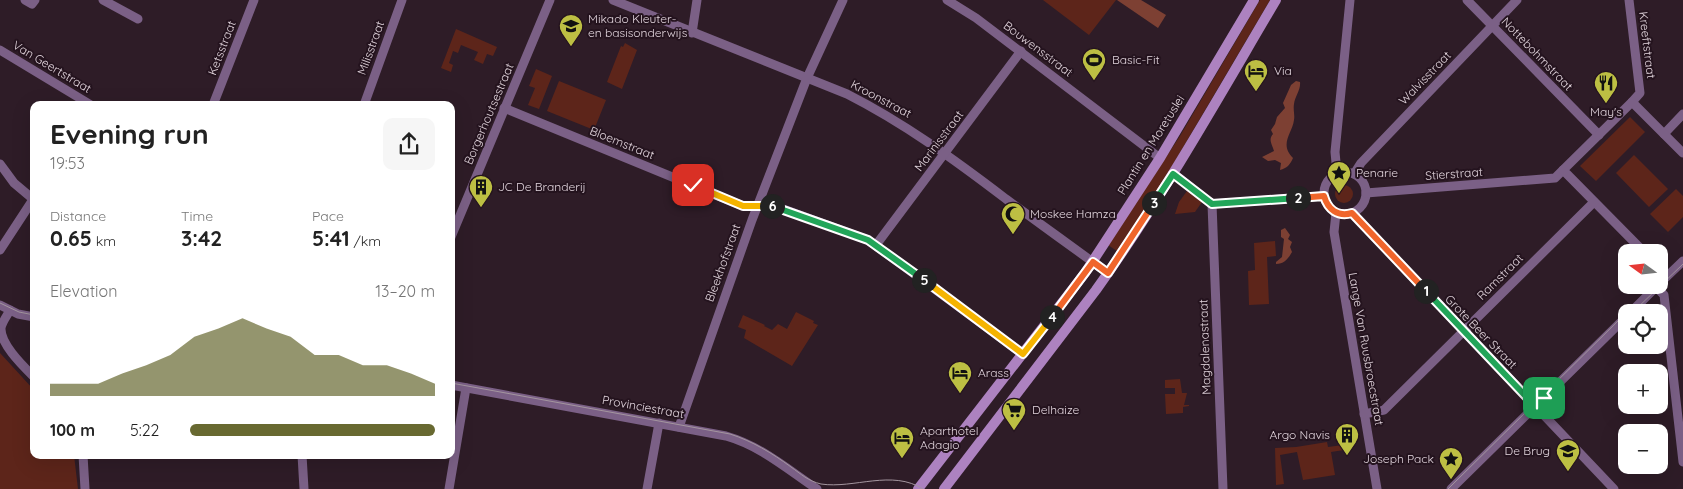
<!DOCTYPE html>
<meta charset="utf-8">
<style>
body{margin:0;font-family:Quicksand,sans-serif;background:#f6f6f6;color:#222;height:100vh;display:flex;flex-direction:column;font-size:19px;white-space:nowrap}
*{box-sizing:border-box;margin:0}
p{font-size:16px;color:#767676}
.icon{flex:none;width:28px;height:28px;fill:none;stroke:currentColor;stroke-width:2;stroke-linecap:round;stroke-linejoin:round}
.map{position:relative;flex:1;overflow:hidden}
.drawer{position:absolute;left:30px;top:101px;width:425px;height:358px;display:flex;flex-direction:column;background:#fff;border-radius:10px;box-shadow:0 5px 20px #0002}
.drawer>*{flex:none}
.needle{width:32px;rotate:285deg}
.controls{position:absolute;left:1618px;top:244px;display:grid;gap:10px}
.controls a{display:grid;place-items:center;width:50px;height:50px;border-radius:10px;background:#fff;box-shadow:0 5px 20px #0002;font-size:25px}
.pin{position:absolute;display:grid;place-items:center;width:42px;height:42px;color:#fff;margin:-21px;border-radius:10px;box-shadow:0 2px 8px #0006}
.km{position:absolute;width:25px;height:25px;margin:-12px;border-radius:50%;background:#222;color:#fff;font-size:14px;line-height:25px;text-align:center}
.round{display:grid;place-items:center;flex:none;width:52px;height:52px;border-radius:10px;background:#f6f6f6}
.head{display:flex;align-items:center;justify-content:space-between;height:85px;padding:0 20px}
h1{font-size:28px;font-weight:700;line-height:38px}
.stats{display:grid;grid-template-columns:repeat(3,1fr);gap:8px;height:85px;padding:5px 20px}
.stats div{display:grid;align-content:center}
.stats b{font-size:21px;font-weight:700}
.stats small{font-size:14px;font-weight:400}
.stats p{font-size:14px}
.chart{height:140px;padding:10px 20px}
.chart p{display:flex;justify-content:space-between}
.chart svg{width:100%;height:90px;margin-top:5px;fill:#686931;opacity:.7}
ul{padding:0 20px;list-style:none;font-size:16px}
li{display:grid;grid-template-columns:80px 60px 1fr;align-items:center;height:38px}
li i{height:12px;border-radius:6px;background:#686931}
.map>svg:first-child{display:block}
.green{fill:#5d251a}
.forest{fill:#7d4033}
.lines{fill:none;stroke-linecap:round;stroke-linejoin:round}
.street{stroke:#7b6086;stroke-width:9}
.secondary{stroke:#ad82c0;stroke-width:10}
.tram{stroke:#a4969f;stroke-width:1}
.split-1-casing{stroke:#fff;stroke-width:10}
.split-2-casing{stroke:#fff;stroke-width:10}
.split-3-casing{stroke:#fff;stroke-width:10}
.split-4-casing{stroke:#fff;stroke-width:10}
.split-5-casing{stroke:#fff;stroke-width:10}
.split-6-casing{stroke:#fff;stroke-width:10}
.split-7-casing{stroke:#fff;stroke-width:10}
.split-1{stroke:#22a559;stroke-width:6}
.split-2{stroke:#f0652b;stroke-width:6}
.split-3{stroke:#22a559;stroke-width:6}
.split-4{stroke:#f0652b;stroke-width:6}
.split-5{stroke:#f5b400;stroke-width:6}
.split-6{stroke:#22a559;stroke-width:6}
.split-7{stroke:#f5b400;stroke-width:6}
.labels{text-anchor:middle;stroke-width:4;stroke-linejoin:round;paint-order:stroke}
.poi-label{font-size:12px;fill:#e1d4dc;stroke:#24131e;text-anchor:start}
.street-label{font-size:12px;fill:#e1d4dc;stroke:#24131e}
</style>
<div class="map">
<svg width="1683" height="489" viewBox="0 0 1683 489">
<rect width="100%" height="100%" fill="#2e1c27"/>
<!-- green -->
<g class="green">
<polygon points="1043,0 1116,0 1089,35"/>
<polygon points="1260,0 1270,0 1156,193 1117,251 1108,245 1180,136"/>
<polygon points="456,29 497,47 493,56 487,54 483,64 474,60 478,52 461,45 458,53 453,51 449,63 453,65 451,72 441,68"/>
<polygon points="625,43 637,50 622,89 607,82 621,46 623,47"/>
<polygon points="536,69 552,76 539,109 528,105 535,88 529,86"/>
<polygon points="559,81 606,100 594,130 547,111"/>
<polygon points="1630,117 1645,132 1596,181 1580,166"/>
<polygon points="1634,155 1668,189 1649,207 1616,173"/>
<circle cx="1344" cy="194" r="9"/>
<polygon points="1676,189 1683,196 1683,217 1668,232 1650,214"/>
<polygon points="1187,191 1202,202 1195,212 1175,214 1179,202"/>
<polygon points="1275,241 1276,256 1267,257 1269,304 1249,305 1248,271 1255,270 1254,243"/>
<polygon points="796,312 814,321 813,323 818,325 792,366 744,338 746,330 738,327 743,315 765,325 764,326 772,330 778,324 787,329"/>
<polygon points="0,353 34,390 34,455 74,455 78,489 0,489"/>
<polygon points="1180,379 1182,393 1187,393 1184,405 1189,405 1189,406 1183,407 1183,413 1166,414 1165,394 1175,394 1175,388 1165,388 1165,380"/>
<polygon points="1327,442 1328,447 1343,445 1344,450 1331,452 1335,475 1303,480 1297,452 1280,455 1284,484 1276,485 1275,448 1296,447"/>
</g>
<!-- forest -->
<g class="forest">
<polygon points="1117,0 1141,0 1166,15 1158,28"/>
<path d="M1296,81l4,1c1,8 -5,14 -6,22 -1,6 1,11 0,16 -2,14 -15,24 -1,38 -3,7 -6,10 -13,12l1,-7 -6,-3 -7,1 -6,-4 12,-6c-2,-7 -6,-11 -1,-17l-2,-4 4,-6 2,-7 8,-9 -2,-5 8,-18z"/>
<path d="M1285,228l5,7 -2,4 4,3 -2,5 2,5c-4,7 -8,12 -16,12v-2l6,-5 2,-18 -3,-2v-7z"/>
</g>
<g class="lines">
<!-- street -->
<g class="street">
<polyline points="25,0 32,4 35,0"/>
<polyline points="103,0 138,19"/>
<path d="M613,0l234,94c57,29 108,66 159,105 34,25 68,49 102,74"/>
<polyline points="947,0 976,18 1160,158"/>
<polyline points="1467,0 1599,135"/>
<polyline points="1629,0 1640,93 1632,102"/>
<polyline points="692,33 697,0"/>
<polyline points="0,50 91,105"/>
<polyline points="213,105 254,0"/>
<polyline points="364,105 402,0"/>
<polyline points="504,108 743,206 775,206 868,240 1023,354"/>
<polyline points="1664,134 1683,114"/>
<polyline points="0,164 14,183 33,199"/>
<circle cx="1345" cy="193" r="21"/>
<polyline points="1173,173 1212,204 1323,196"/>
<polyline points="1337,173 1335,152 1350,0"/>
<polyline points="1354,174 1361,163 1517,0"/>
<polyline points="1366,193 1555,178 1563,170"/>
<polyline points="1212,204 1223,489"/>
<polyline points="1336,213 1334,232 1377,489"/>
<polyline points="1352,213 1614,489"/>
<polyline points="451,237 550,0"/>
<polyline points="876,245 1021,51"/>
<polyline points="0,250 34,198"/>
<polyline points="1644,252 1563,170 1632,102 1683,153"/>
<polyline points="1659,267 1667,276"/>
<polyline points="1659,284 1683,261"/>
<polyline points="1656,287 1664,295 1683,462"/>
<polyline points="0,305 18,314 34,317"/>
<path d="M10,310c-3,6 -8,12 -9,18 -1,16 22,38 33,49"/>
<polyline points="1631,312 1658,285"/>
<path d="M451,385l275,51c35,10 61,33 91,53"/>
<polyline points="1364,414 1384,410 1594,202"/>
<polyline points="679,427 752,220 807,78 843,0"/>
<polyline points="83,455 85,489"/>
<polyline points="302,455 304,489"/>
<polyline points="449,489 466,388"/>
<polyline points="647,489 659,423"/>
<polyline points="1451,489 1626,317"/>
</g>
<!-- secondary -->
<g class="secondary">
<polyline points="918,489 1085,273 1160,158 1254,0"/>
<path d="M944,489l152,-199c66,-92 122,-192 180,-290"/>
</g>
<!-- tram -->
<g class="tram">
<polyline points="0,303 19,312 34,315"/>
<polyline points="1633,312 1683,264"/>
<path d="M451,383l279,51c22,7 42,19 61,33 10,7 17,14 30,17 33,5 71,-15 102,5"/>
<polyline points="1448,489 1626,313"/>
</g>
</g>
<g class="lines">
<!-- split-1 casing -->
<g class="split-1-casing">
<polyline id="split-1" points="1426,291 1535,406 1544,398"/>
</g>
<!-- split-2 casing -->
<g class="split-2-casing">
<path id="split-2" d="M1298,198l26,-2c4,14 14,21 28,17l74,78"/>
</g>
<!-- split-3 casing -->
<g class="split-3-casing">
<polyline id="split-3" points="1154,203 1173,174 1212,204 1298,198"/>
</g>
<!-- split-4 casing -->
<g class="split-4-casing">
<polyline id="split-4" points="1052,317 1093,262 1108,273 1154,203"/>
</g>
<!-- split-5 casing -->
<g class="split-5-casing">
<polyline id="split-5" points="924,280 1023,354 1052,317"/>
</g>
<!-- split-6 casing -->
<g class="split-6-casing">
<polyline id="split-6" points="772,206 868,240 924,280"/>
</g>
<!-- split-7 casing -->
<g class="split-7-casing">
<polyline id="split-7" points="693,185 743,206 772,206"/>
</g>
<!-- split-1 -->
<use href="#split-1" class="split-1"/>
<!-- split-2 -->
<use href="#split-2" class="split-2"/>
<!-- split-3 -->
<use href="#split-3" class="split-3"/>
<!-- split-4 -->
<use href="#split-4" class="split-4"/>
<!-- split-5 -->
<use href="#split-5" class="split-5"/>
<!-- split-6 -->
<use href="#split-6" class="split-6"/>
<!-- split-7 -->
<use href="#split-7" class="split-7"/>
</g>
<!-- icons -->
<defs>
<g id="school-pin" transform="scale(1.25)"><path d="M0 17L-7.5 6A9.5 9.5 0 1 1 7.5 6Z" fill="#bdbf43" stroke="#24131e"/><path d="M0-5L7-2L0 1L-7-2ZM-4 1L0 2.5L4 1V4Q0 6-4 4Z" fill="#111"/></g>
<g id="stadium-pin" transform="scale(1.25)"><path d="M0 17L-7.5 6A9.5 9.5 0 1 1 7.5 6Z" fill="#bdbf43" stroke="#24131e"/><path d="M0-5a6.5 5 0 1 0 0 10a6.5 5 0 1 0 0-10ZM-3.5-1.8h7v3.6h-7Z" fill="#111"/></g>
<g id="hotel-pin" transform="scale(1.25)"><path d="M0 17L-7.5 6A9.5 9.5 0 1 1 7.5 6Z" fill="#bdbf43" stroke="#24131e"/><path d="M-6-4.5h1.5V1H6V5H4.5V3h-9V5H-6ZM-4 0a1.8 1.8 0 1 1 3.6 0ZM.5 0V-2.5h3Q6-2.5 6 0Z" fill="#111"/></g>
<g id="restaurant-pin" transform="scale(1.25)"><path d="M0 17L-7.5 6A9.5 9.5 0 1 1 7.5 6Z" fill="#bdbf43" stroke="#24131e"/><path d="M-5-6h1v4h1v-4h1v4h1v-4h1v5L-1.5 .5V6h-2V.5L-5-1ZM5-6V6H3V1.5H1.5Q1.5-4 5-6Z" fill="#111"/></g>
<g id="sight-pin" transform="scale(1.25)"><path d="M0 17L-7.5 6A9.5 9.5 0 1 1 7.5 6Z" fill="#bdbf43" stroke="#24131e"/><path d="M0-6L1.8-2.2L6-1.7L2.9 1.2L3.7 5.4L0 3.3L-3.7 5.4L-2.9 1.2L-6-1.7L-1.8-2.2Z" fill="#111"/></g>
<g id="building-pin" transform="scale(1.25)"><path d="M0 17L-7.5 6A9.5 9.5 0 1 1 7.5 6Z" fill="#bdbf43" stroke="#24131e"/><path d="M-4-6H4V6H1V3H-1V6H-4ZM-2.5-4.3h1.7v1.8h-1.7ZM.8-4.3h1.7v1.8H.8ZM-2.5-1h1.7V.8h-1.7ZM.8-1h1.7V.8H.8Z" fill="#111"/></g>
<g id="mosque-pin" transform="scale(1.25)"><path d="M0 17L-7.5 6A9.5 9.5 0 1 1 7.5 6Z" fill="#bdbf43" stroke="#24131e"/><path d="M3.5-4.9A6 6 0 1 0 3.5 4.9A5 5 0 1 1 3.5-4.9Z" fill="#111"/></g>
<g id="supermarket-pin" transform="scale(1.25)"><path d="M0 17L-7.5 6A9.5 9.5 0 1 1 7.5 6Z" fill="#bdbf43" stroke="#24131e"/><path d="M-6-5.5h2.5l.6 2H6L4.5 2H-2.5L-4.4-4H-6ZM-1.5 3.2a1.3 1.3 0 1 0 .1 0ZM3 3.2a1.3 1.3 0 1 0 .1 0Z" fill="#111"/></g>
</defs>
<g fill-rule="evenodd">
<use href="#school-pin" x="571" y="26"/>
<use href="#stadium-pin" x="1094" y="60"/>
<use href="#hotel-pin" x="1256" y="71"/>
<use href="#restaurant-pin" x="1606" y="83"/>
<use href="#sight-pin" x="1339" y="173"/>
<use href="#building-pin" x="481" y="187"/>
<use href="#mosque-pin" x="1013" y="214"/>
<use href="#hotel-pin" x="960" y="373"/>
<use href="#supermarket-pin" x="1014" y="410"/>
<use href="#building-pin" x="1347" y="435"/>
<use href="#hotel-pin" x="902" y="438"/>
<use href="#school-pin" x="1568" y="451"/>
<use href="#sight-pin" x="1451" y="459"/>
</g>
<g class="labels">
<!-- poi labels -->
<g class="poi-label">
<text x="588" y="23">Mikado Kleuter-<tspan x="588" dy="14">en basisonderwijs</tspan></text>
<text x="1112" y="64">Basic-Fit</text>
<text x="1274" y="75">Via</text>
<text x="1606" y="116" text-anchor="middle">May's</text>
<text x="1356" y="177">Penarie</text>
<text x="498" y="191">JC De Branderij</text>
<text x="1030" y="218">Moskee Hamza</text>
<text x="978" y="377">Arass</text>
<text x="1032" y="414">Delhaize</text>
<text x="920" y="435">Aparthotel<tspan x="920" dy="14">Adagio</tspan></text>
<text x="1330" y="439" text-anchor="end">Argo Navis</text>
<text x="1550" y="455" text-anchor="end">De Brug</text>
<text x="1434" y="463" text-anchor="end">Joseph Pack</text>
</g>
<!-- street labels -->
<g class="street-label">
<text transform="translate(1647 45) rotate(83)" y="4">Kreeftstraat</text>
<text transform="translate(222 48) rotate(-69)" y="4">Ketsstraat</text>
<text transform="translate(371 48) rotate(-70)" y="4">Milisstraat</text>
<text transform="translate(1038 49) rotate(37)" y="4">Bouwensstraat</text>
<text transform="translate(1537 54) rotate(46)" y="4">Nottebohmstraat</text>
<text transform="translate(52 67) rotate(31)" y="4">Van Geertstraat</text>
<text transform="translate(1425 78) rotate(-46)" y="4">Walvisstraat</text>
<text transform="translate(881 99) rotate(28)" y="4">Kroonstraat</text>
<text transform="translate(489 114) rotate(-67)" y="4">Borgerhoutsestraat</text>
<text transform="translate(939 141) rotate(-53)" y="4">Marinisstraat</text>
<text transform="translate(622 143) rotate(22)" y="4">Bloemstraat</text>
<text transform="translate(1151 145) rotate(-58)" y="4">Plantin en Moretuslei</text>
<text transform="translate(1454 174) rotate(-4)" y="4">Stierstraat</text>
<text transform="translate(723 263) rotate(-70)" y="4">Bleekhofstraat</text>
<text transform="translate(1500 277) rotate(-45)" y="4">Ramstraat</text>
<text transform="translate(1481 332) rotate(46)" y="4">Grote Beer Straat</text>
<text transform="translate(1205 347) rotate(-92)" y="4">Magdalenastraat</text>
<text transform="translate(1366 349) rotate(80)" y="4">Lange Van Ruusbroecstraat</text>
<text transform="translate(643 407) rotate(10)" y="4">Provinciestraat</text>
</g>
</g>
</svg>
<div class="controls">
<a><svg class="needle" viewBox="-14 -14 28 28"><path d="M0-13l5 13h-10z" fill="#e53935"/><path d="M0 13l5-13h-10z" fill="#767676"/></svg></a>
<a><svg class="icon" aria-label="locate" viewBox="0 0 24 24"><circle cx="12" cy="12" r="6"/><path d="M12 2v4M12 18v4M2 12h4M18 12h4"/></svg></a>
<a>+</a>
<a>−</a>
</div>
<div class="pin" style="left:1544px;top:398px;background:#1e9e55"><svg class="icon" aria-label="arrive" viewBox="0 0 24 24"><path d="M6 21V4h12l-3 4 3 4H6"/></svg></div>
<div class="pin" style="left:693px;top:185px;background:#d93025"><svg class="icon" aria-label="check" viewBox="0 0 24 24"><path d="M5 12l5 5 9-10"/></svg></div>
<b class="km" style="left:1426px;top:291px">1</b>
<b class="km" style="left:1298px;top:198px">2</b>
<b class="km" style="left:1154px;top:203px">3</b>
<b class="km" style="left:1052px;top:317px">4</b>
<b class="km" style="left:924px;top:280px">5</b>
<b class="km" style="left:772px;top:206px">6</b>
<section class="drawer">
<div class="head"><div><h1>Evening run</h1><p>19:53</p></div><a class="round"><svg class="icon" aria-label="share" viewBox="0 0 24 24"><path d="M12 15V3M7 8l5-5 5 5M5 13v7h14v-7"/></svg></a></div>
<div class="stats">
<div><p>Distance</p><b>0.65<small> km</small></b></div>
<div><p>Time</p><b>3:42</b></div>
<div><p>Pace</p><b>5:41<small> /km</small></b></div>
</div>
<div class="chart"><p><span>Elevation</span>13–20 m</p>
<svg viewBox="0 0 160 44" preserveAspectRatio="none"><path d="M0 44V38L10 38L20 38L30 33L40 29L50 24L60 15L70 11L80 6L90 11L100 15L110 24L120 24L130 29L140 29L150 33L160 38V44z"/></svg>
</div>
<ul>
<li><b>100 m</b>5:22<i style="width:100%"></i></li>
</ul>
</section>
</div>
